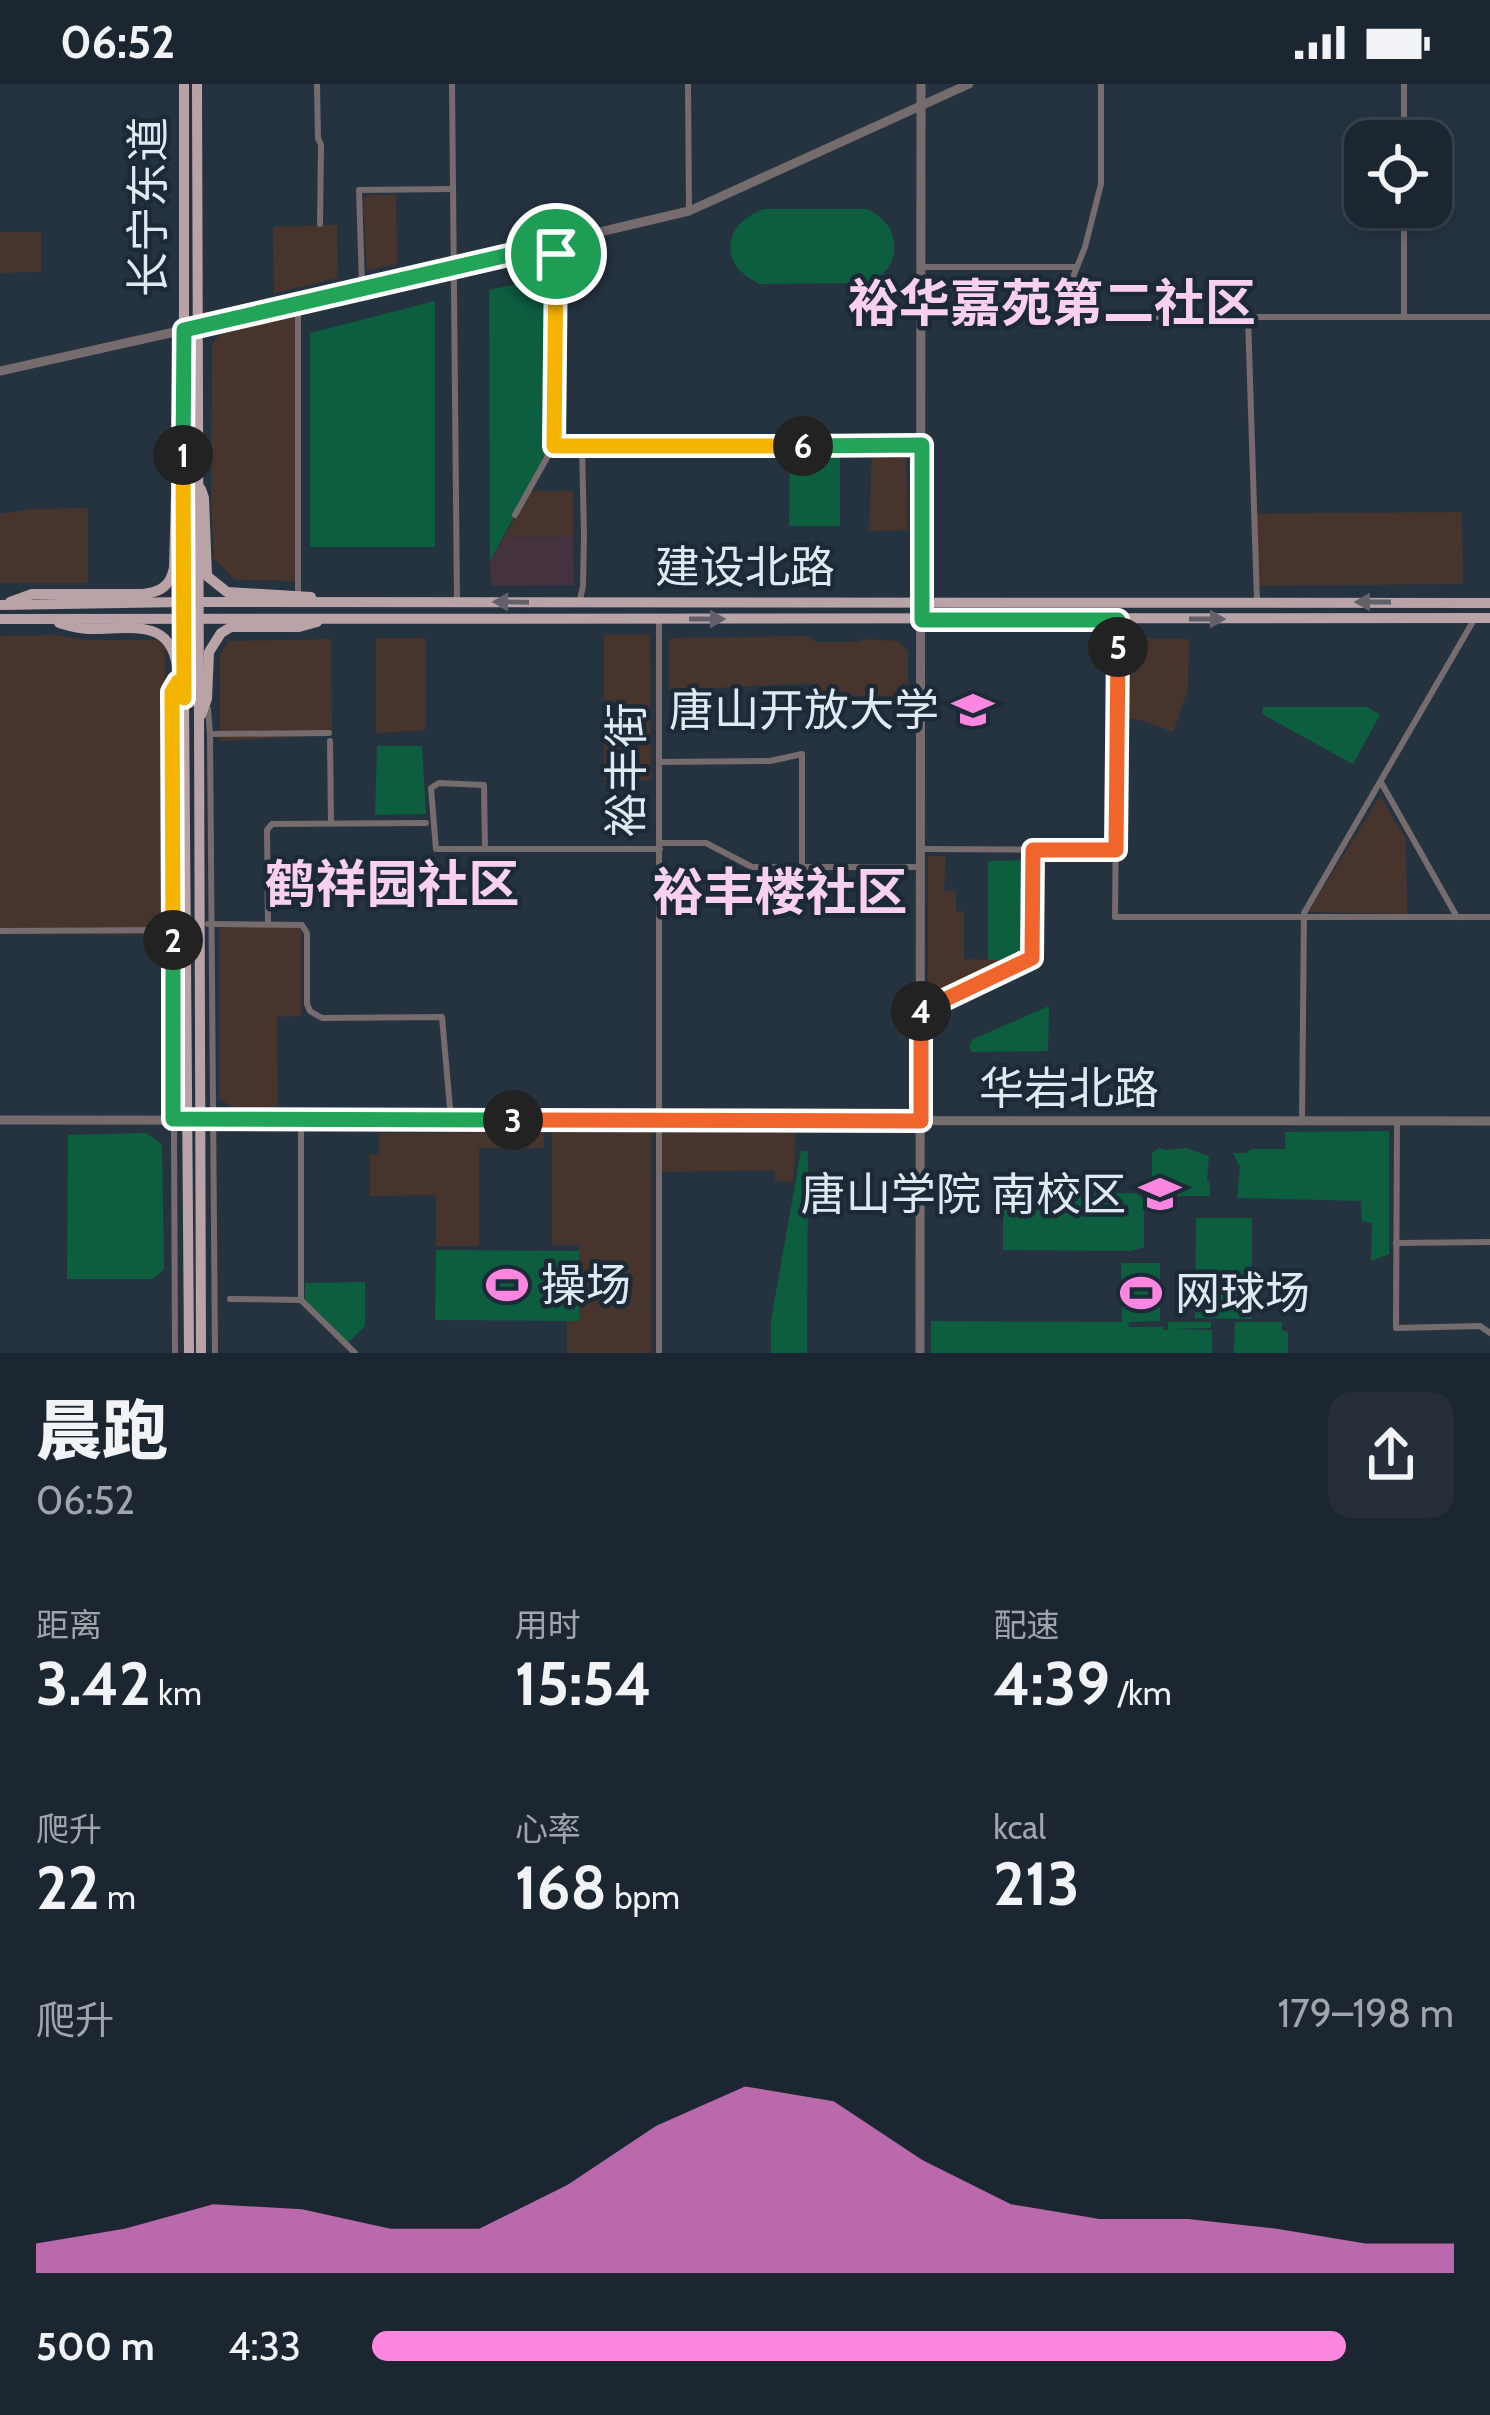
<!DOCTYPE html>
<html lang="zh">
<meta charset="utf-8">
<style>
body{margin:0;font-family:Cabin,"Noto Sans SC",sans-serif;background:#252e39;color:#f1f3f6;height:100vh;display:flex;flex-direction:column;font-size:45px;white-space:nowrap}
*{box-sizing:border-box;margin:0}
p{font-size:39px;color:#a0a5ab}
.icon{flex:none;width:66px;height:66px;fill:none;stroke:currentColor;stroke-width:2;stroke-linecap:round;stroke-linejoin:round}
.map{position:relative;height:1269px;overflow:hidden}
.drawer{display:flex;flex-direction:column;background:#1c2631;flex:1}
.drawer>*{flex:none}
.controls{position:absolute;left:1344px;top:36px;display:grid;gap:24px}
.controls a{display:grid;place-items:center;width:108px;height:108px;border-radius:24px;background:#1c2631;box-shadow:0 6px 18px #0003,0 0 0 3px #3a434d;font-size:60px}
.pin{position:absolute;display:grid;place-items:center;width:102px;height:102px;color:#fff;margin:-51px;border:6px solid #fff;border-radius:50%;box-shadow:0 3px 12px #0007}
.km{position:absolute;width:60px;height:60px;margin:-30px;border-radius:50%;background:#222;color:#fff;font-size:33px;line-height:60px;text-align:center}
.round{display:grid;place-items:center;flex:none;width:126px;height:126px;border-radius:24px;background:#252e39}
.summary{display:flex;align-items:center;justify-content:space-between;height:204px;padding:0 36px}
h1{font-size:66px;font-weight:800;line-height:90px}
.figures{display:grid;grid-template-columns:repeat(3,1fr);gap:18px;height:204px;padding:12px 36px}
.figures div{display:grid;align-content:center}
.figures b{font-size:60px;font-weight:800}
.figures small{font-size:33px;font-weight:400}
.figures p{font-size:33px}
.chart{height:336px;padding:24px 36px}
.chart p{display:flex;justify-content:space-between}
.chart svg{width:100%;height:216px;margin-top:12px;fill:#fd86e1;opacity:.7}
ul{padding:0 36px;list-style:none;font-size:39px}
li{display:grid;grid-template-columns:192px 144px 1fr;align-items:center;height:90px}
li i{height:30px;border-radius:15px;background:#fd86e1}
.status{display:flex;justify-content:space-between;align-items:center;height:84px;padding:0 60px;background:#1c2631;direction:ltr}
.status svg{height:33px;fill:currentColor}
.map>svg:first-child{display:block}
.commercial{fill:#47342d}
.medical{fill:#44333e}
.green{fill:#0d5d3f}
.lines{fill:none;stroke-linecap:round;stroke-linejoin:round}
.minor{stroke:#766b6d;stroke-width:6}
.tertiary{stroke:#766b6d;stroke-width:9}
.primary{stroke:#baa3a7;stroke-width:10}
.oneway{fill:#636069}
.split-1-casing{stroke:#fff;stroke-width:24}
.split-2-casing{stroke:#fff;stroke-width:24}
.split-3-casing{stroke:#fff;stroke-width:24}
.split-4-casing{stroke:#fff;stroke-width:24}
.split-5-casing{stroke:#fff;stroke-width:24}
.split-6-casing{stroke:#fff;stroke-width:24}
.split-7-casing{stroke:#fff;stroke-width:24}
.split-1{stroke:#22a559;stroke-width:15}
.split-2{stroke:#f5b400;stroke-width:15}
.split-3{stroke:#22a559;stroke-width:15}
.split-4{stroke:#f0652b;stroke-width:15}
.split-5{stroke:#f0652b;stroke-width:15}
.split-6{stroke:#22a559;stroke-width:15}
.split-7{stroke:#f5b400;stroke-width:15}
.labels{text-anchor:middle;stroke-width:9;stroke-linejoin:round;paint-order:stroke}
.street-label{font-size:45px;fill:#e0e9f2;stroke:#1c2937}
.poi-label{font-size:45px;fill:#e0e9f2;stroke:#1c2937;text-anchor:end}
.quarter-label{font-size:51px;font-weight:bold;fill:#f9d0ed;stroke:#1c2937}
</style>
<div class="status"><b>06:52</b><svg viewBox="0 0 49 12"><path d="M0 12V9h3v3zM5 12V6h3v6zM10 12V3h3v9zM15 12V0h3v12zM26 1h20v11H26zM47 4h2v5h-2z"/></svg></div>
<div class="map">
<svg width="1490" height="1269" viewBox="0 0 1490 1269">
<rect width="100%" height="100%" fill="#253341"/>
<!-- commercial -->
<g class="commercial">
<polygon points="368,111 396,111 397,180 367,187 363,115"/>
<polygon points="337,141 338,194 274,209 273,143"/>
<polygon points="0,148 41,148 41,188 0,189"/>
<polygon points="299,227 299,497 235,496 214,475 211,413 212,260 225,244"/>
<polygon points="872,366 906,366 907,446 869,447"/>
<polygon points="531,407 573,407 573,452 504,453"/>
<polygon points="88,424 88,499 0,499 0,430 32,425"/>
<polygon points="1462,428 1463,500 1256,502 1256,430"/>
<polygon points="650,550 651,696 604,696 604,551"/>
<polygon points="57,551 86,556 158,556 165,564 164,851 0,850 0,552"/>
<polygon points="806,552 817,558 861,558 862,555 899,557 908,568 908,620 809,618 809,599 669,607 669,556 672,554"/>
<polygon points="376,554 426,554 426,646 376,649"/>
<polygon points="1122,554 1189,555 1188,606 1173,648 1140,636 1121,634"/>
<polygon points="331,555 332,651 220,657 220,571 228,557"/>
<polygon points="1380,712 1406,755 1407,830 1308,828"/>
<polygon points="928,772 946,772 944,807 956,807 956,827 964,827 964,875 1005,876 1005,882 928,914"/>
<polygon points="295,842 301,844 301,932 277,933 278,1023 232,1023 219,1014 219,844"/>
<polygon points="796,1045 793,1098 775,1097 774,1086 662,1088 662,1048"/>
<polygon points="552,1047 651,1047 651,1269 567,1269 567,1237 579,1236 579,1161 552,1161"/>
<polygon points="544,1048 544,1064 479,1064 479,1162 436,1162 436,1111 370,1112 370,1071 379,1070 379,1049"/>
</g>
<!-- medical -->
<polygon class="medical" points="573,452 574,501 491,502 490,477 504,453"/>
<!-- green -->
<g class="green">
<path d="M764,125h102c36,13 39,61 1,74l-107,1c-41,-18 -40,-59 4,-75z"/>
<polygon points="550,193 549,368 490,477 489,206"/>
<polygon points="435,217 435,463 310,463 310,249"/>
<polygon points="790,365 840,365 840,442 789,442"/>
<polygon points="1263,623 1367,623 1380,631 1353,680 1262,630"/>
<polygon points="377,662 422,662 426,730 375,731"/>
<polygon points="1026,776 1026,873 1005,882 1004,876 988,876 988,777"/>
<polygon points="1049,922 1048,967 972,968 969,962 973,955"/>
<polygon points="1389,1047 1389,1170 1371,1177 1372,1139 1362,1137 1361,1117 1237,1114 1240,1083 1233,1069 1246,1069 1251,1065 1285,1065 1285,1048"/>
<polygon points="146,1049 162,1060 164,1185 153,1195 67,1195 68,1051"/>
<polygon points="1159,1064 1166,1066 1186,1064 1209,1072 1207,1096 1210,1100 1210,1112 1155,1112 1152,1106 1152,1069"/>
<polygon points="801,1067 808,1067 807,1269 771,1269 771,1236"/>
<polygon points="1136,1109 1144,1115 1144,1163 1131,1167 1003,1166 1003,1126 1069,1125 1083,1110"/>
<polygon points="1196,1134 1252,1134 1252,1235 1195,1234"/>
<polygon points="436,1166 579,1167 579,1237 435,1236"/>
<polygon points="1121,1179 1160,1179 1160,1237 1129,1238 1128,1243 1163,1243 1163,1246 1168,1246 1168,1238 1211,1238 1211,1244 1172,1245 1212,1246 1212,1269 931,1269 931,1237 1122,1238"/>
<polygon points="365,1198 365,1242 348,1259 305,1216 305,1199"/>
<polygon points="1235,1238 1282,1238 1282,1246 1288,1248 1288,1269 1234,1269"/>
</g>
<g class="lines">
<!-- minor -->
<g class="minor">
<polyline points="317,0 318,54 321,61 320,140"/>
<polyline points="452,0 457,518"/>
<polyline points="688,0 689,127"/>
<polyline points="1101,0 1101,100 1085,163 1073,193 1071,233 1490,233"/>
<polyline points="1404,57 1404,0"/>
<polyline points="556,160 554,361 923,361"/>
<polyline points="922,183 1076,183"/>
<polyline points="362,202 359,106 452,105"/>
<polyline points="1248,233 1257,517"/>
<polyline points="1404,233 1404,123"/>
<polyline points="515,431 554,361"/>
<polyline points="298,511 298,220"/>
<polyline points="580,515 583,502 584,451 582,361"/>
<polyline points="1118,535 1115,833 1490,833"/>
<polyline points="208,625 210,650 215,1269"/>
<polyline points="210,650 329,649"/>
<polyline points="330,657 331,738"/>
<polyline points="659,678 770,677 802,670 802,782"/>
<polyline points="1382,700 1457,833"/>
<polyline points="660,759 706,759 752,783 919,783"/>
<polyline points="485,765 484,701 439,699 431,704 436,765 660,765"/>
<polyline points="923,765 1116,766"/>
<polyline points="208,840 302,841 307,849 307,920 310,927 322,934 442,933 451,1036"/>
<polyline points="268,840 267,746 272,740 426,739"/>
<polyline points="0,847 173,846"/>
<polyline points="921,925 1032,874 1033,766"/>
<polyline points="301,1035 301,1216"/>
<polyline points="1302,1036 1304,829 1475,534"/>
<polyline points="1397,1037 1396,1244 1480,1242 1490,1249"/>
<polyline points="1396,1159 1490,1158"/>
<polyline points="230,1215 301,1216 355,1269"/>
<polyline points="175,1269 172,608 178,598"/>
<polyline points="659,1269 659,534"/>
</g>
<!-- tertiary -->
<g class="tertiary">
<polyline points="0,287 197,243 689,127 969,0"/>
<polyline points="0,1036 1490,1037"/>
<polyline points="920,1269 921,0"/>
</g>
<!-- primary -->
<g class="primary">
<polyline points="184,0 184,614 189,1269"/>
<polyline points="197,0 201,1269"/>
<polyline points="201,405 204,414 207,492 227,508 311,513"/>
<path d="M10,518l22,-8h111c18,-2 27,-8 31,-26l2,-72 4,-11"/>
<polyline points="0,521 183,518 1490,519"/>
<polyline points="0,535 1490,534"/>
<path d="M59,539c10,3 19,6 29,6 43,1 86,-14 90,46"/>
<polyline points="201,631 207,615 209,568 221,549 231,543 299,543 317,538"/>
</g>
</g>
<!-- one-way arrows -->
<defs><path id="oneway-solid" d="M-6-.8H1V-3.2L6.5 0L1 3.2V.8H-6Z" transform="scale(3)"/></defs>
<g class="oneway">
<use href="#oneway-solid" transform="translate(511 518) rotate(-179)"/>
<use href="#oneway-solid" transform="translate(1373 518) rotate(-180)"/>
<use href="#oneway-solid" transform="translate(707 535)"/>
<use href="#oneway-solid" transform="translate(1207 535)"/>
</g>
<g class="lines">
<!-- split-1 casing -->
<g class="split-1-casing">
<polyline id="split-1" points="183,371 184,246 556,160 556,170"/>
</g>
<!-- split-2 casing -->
<g class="split-2-casing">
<polyline id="split-2" points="173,856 172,608 178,598 184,614 183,371"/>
</g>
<!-- split-3 casing -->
<g class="split-3-casing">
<polyline id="split-3" points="173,856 173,1035 513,1036"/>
</g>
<!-- split-4 casing -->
<g class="split-4-casing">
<polyline id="split-4" points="513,1036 921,1037 921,927"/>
</g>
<!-- split-5 casing -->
<g class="split-5-casing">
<polyline id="split-5" points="921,927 1032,874 1033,766 1116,766 1118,563"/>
</g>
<!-- split-6 casing -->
<g class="split-6-casing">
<polyline id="split-6" points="803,362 922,361 922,536 1118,536 1118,563"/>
</g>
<!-- split-7 casing -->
<g class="split-7-casing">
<polyline id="split-7" points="556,170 554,362 803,362"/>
</g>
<!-- split-1 -->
<use href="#split-1" class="split-1"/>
<!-- split-2 -->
<use href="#split-2" class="split-2"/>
<!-- split-3 -->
<use href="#split-3" class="split-3"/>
<!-- split-4 -->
<use href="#split-4" class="split-4"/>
<!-- split-5 -->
<use href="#split-5" class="split-5"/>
<!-- split-6 -->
<use href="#split-6" class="split-6"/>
<!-- split-7 -->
<use href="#split-7" class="split-7"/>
</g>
<!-- icons -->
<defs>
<g id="university-bare" transform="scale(3.24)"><path d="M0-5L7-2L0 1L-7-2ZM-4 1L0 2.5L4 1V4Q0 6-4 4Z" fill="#fd86e1" stroke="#1c2937" stroke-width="2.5" paint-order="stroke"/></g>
<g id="stadium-bare" transform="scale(3.24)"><path d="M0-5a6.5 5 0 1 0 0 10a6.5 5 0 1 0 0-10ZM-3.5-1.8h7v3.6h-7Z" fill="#fd86e1" stroke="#1c2937" stroke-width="2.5" paint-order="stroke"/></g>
</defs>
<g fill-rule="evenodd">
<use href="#university-bare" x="973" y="626"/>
<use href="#university-bare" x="1160" y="1110"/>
<use href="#stadium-bare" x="507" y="1201"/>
<use href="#stadium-bare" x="1141" y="1209"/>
</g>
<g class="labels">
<!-- street labels -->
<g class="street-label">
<text transform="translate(148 123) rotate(-90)" y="16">长宁东道</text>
<text x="745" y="499">建设北路</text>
<text transform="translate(626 686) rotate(-90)" y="16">裕丰街</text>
<text x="1069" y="1020">华岩北路</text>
</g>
<!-- poi labels -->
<g class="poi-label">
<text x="939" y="642">唐山开放大学</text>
<text x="1126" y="1126">唐山学院 南校区</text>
<text x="541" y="1217" text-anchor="start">操场</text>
<text x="1175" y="1225" text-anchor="start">网球场</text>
</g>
<!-- quarter labels -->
<g class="quarter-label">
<text x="1052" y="237">裕华嘉苑第二社区</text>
<text x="392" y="818">鹤祥园社区</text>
<text x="780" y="826">裕丰楼社区</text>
</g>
</g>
</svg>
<div class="controls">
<a><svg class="icon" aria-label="locate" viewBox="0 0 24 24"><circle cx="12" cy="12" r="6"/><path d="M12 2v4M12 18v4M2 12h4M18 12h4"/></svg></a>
</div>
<div class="pin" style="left:556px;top:170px;background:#1e9e55"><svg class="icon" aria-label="arrive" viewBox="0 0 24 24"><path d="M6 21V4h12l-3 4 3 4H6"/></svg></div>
<b class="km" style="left:183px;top:371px">1</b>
<b class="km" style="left:173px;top:856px">2</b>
<b class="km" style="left:513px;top:1036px">3</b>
<b class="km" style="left:921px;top:927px">4</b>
<b class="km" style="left:1118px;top:563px">5</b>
<b class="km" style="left:803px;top:362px">6</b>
</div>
<section class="drawer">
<div class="summary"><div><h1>晨跑</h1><p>06:52</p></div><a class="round"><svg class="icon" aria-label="share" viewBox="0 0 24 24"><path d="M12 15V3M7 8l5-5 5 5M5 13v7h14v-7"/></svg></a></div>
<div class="figures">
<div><p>距离</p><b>3.42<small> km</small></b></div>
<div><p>用时</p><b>15:54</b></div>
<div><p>配速</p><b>4:39<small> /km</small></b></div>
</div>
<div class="figures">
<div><p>爬升</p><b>22<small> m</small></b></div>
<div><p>心率</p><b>168<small> bpm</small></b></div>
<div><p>kcal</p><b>213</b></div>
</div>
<div class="chart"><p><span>爬升</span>179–198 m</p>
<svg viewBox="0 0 160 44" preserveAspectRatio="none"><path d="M0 44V38L10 35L20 30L30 31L40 35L50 35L60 26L70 14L80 6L90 9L100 21L110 30L120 33L130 33L140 35L150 38L160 38V44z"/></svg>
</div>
<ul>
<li><b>500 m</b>4:33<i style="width:90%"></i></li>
</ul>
</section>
